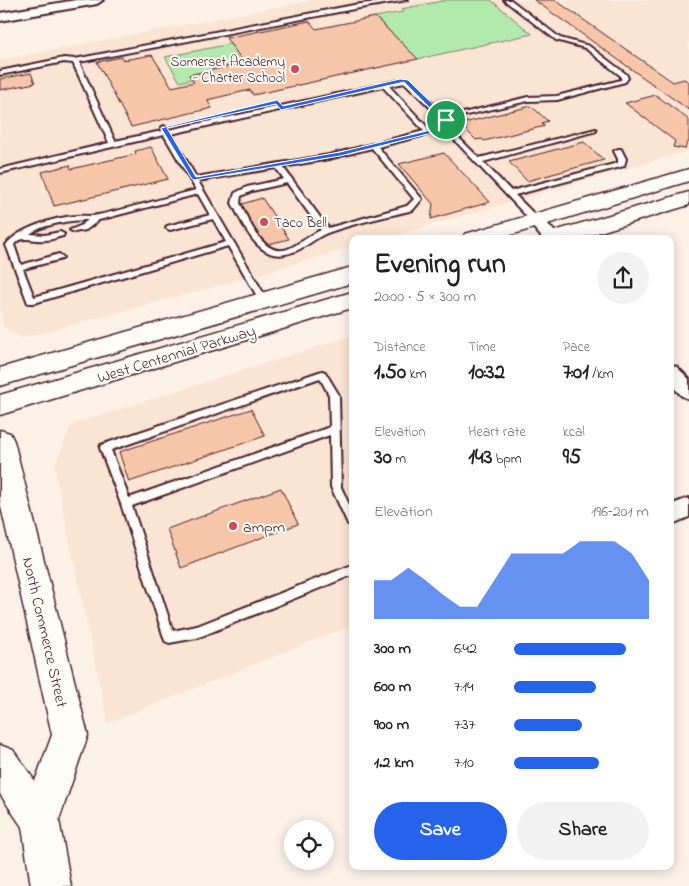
<!DOCTYPE html>
<meta charset="utf-8">
<style>
body{margin:0;font-family:"Indie Flower",sans-serif;background:#f2f2f2;color:#222;height:100vh;display:flex;flex-direction:column;font-size:19px;white-space:nowrap}
*{box-sizing:border-box;margin:0}
p{font-size:16px;color:#767676}
.icon{flex:none;width:28px;height:28px;fill:none;stroke:currentColor;stroke-width:2;stroke-linecap:round;stroke-linejoin:round}
.map{position:relative;flex:1;overflow:hidden}
.drawer{position:absolute;left:349px;top:235px;width:325px;height:635px;display:flex;flex-direction:column;background:#fff;border-radius:10px;box-shadow:0 2px 12px #0003}
.drawer>*{flex:none}
.fabs{position:absolute;left:284px;top:820px;display:grid;gap:10px}
.fabs a{display:grid;place-items:center;width:50px;height:50px;border-radius:50%;background:#fff;box-shadow:0 2px 12px #0003;font-size:25px}
.pin{position:absolute;display:grid;place-items:center;width:42px;height:42px;color:#fff;margin:-21px;border:2px solid #fff;border-radius:50%;box-shadow:0 1px 5px #0007}
.round{display:grid;place-items:center;flex:none;width:52px;height:52px;border-radius:26px;background:#f2f2f2}
.headline{display:flex;align-items:center;justify-content:space-between;height:85px;padding:0 25px}
h1{font-size:28px;font-weight:700;line-height:38px}
.figures{display:grid;grid-template-columns:repeat(3,1fr);gap:8px;height:85px;padding:5px 25px}
.figures div{display:grid;align-content:center}
.figures b{font-size:21px;font-weight:700}
.figures small{font-size:14px;font-weight:400}
.figures p{font-size:14px}
.chart{height:140px;padding:10px 25px}
.chart p{display:flex;justify-content:space-between}
.chart svg{width:100%;height:90px;margin-top:5px;fill:#2563eb;opacity:.7}
.primary-button{display:flex;gap:10px;margin-top:auto;padding:10px 25px}
.primary-button a{flex:1;height:58px;border-radius:30px;background:#2563eb;color:#fff;font-size:20px;font-weight:700;line-height:58px;text-align:center}
.primary-button a+a{background:#f2f2f2;color:#222}
ul{padding:0 25px;list-style:none;font-size:16px}
li{display:grid;grid-template-columns:80px 60px 1fr;align-items:center;height:38px}
li i{height:12px;border-radius:6px;background:#2563eb}
.map>svg:first-child{display:block}
.built{fill:#fae4d4}
.green{fill:#b2e9ad;stroke:#7e846c}
.building{fill:#f7c5a8;stroke:#4a1f2b}
.lines{fill:none;stroke-linecap:round;stroke-linejoin:round}
.service-casing{stroke:#4a1f2b;stroke-width:4}
.minor-casing{stroke:#4a1f2b;stroke-width:4}
.secondary-casing{stroke:#4a1f2b;stroke-width:3}
.service{fill:#fdfcf7;fill-rule:evenodd}
.minor{fill:#fdfcf7;fill-rule:evenodd}
.secondary{fill:#fdfcf7;fill-rule:evenodd}
.route{fill:#2563eb;stroke:#fff;fill-rule:evenodd}
.poi-dot{fill:#d1495b;stroke:#fdfcf7;stroke-width:2}
.labels{text-anchor:middle;stroke-width:4;stroke-linejoin:round;paint-order:stroke}
.far-poi-label{font-size:14px;fill:#4a1f2b;stroke:#fdfcf7;text-anchor:end}
.street-label{font-size:16px;fill:#4a1f2b;stroke:#fdfcf7}
.poi-label{font-size:16px;fill:#4a1f2b;stroke:#fdfcf7;text-anchor:start}
</style>
<div class="map">
<svg width="689" height="886" viewBox="0 0 689 886">
<rect width="100%" height="100%" fill="#fcf1e7"/>
<filter id="ink" filterUnits="userSpaceOnUse"><feTurbulence type="fractalNoise" baseFrequency=".02" numOctaves="2"/><feDisplacementMap in="SourceGraphic" scale="10" xChannelSelector="R" yChannelSelector="G"/><feConvolveMatrix kernelMatrix="1 2 1 2 8 2 1 2 1" color-interpolation-filters="sRGB"/></filter>
<g filter="url(#ink)">
<!-- built -->
<g class="built">
<polygon points="315,0 689,0 689,151 382,239 352,239 352,247 229,283 22,338 4,327 0,310 0,60"/>
<polygon points="352,336 352,625 108,723 54,467 72,424"/>
</g>
<!-- green -->
<g class="green">
<polygon points="447,0 491,0 532,34 418,59 375,17 403,12 401,9"/>
<polygon points="230,44 244,63 189,75 192,79 180,82 165,57"/>
</g>
<!-- building -->
<g class="building">
<polygon points="534,0 555,0 673,82 684,79 689,82 689,110"/>
<polygon points="375,17 418,59 253,95 250,90 207,100 212,108 131,127 97,62 121,57 123,60 152,55 172,87 194,82 189,75 244,63 226,38 309,21 316,29"/>
<polygon points="31,73 35,83 0,90 0,79"/>
<polygon points="656,95 689,120 689,142 687,143 685,149 673,147 675,141 625,103"/>
<polygon points="531,106 548,121 542,123 545,126 484,141 482,139 476,140 460,124"/>
<polygon points="584,142 604,160 527,181 509,162"/>
<polygon points="151,147 168,179 54,206 42,172 70,165 71,169 136,154 135,151"/>
<polygon points="444,153 490,202 431,219 433,204 399,164"/>
<polygon points="262,198 289,239 265,245 239,205"/>
<polygon points="251,409 265,436 129,482 119,452"/>
<polygon points="281,488 298,524 181,568 167,529"/>
</g>
<g class="lines">
<!-- service casing -->
<g class="service-casing">
<g id="service">
<path d="M392,0h15l-53,9 -275,53 36,79 47,-10 -1,-3 3,-2 5,4 237,-51 41,38 81,-20 29,-1 64,-16v-4l-36,-28 -29,-8 -52,-40h7l49,38 29,8 37,28 2,4 -3,4 -68,18 -29,1 -75,17 -4,3v7l30,30 117,-29v2l-113,31 28,29 107,-28v-4l-4,-8 4,-2h3l5,10 -2,7 -109,29 23,23v4h-6l-87,-92 -67,17 44,52 -9,11c-28,7 -59,13 -86,23 -12,5 -22,15 -34,19 -34,13 -48,-24 -61,-49l3,-10 12,-6 37,-8 -8,-11 -78,13 70,120 -1,2h-6l-33,-57 -194,57h-6l-22,-58c11,-16 49,-28 69,-29 8,-1 16,1 23,-1 33,-7 66,-17 98,-25l-32,-55 -164,38v-4l109,-26 -36,-80 -9,-1 -64,13v-4l64,-13 11,1 279,-54zM405,83l38,37v7l-13,3 -41,-44zM383,87l41,44 -95,24 -133,22 -25,-43zM372,148l42,51 -7,7 -79,22 -45,-61 46,-8zM287,183l34,47c-11,5 -20,13 -31,18 -26,12 -41,-27 -50,-45l1,-7 11,-5zM198,194l12,21 -43,11 -1,2 4,2 43,-11 13,23 -192,55 -11,-28 39,-10 1,-2 -4,-3 -38,11 -7,-20c7,-11 21,-3 32,-5 6,0 11,-3 17,-4l1,-2 -4,-2 -15,3 -15,-1c13,-10 42,-14 58,-14l-8,6 -10,4 4,2 12,-2 13,-10z"/>
<path d="M322,371l3,1 14,23 2,92 11,24v14l-4,-1 -17,-37 -1,-52 -198,71 41,125 24,-5 155,-61v10l-155,63 -28,5 -4,-2 -44,-137 -21,-56 1,-3zM320,378l9,17 1,32 -201,71 -18,-48z"/>
</g>
</g>
<!-- minor casing -->
<g class="minor-casing">
<g id="minor">
<polygon points="76,0 103,0 97,4 0,21 0,13"/>
<polygon points="535,215 541,216 561,239 543,239 527,220 529,216"/>
<polygon points="670,365 677,367 689,379 689,399 682,396 670,384"/>
<polygon points="689,498 689,517 670,525 670,505"/>
</g>
</g>
<!-- secondary casing -->
<g class="secondary-casing">
<g id="secondary">
<polygon points="689,169 689,181 498,239 462,239 465,234"/>
<polygon points="689,192 689,205 577,239 541,239 544,234"/>
<polygon points="352,267 352,283 0,386 0,368"/>
<polygon points="352,292 352,308 0,415 0,395"/>
<polygon points="0,430 10,433 14,441 88,735 59,820 71,886 31,886 22,827 0,794 0,745 13,750 35,781 52,735 0,502"/>
</g>
</g>
<!-- service -->
<use href="#service" class="service"/>
<!-- minor -->
<use href="#minor" class="minor"/>
<!-- secondary -->
<use href="#secondary" class="secondary"/>
</g>
</g>
<!-- route -->
<path class="route" d="M400,79l8,1 40,39v10l-108,27 -146,24 -2,-1 -31,-51 116,-28 6,6zM404,82l39,39v6l-103,25 -144,25 -29,-49 109,-24 5,6z"/>
<!-- markers -->
<g class="poi-dot">
<circle cx="295" cy="69" r="5"/>
<circle cx="264" cy="222" r="5"/>
<circle cx="233" cy="526" r="5"/>
</g>
<g class="labels">
<!-- far-poi labels -->
<g class="far-poi-label">
<text x="285" y="66">Somerset Academy<tspan x="285" dy="16">- Charter School</tspan></text>
<text x="274" y="227" text-anchor="start">Taco Bell</text>
</g>
<!-- street labels -->
<g class="street-label">
<text transform="translate(176 353) rotate(-17)" y="6">West Centennial Parkway</text>
<text transform="translate(46 632) rotate(77)" y="6">North Commerce Street</text>
</g>
<!-- poi labels -->
<g class="poi-label">
<text x="243" y="532">ampm</text>
</g>
</g>
</svg>
<div class="fabs">
<a><svg class="icon" aria-label="locate" viewBox="0 0 24 24"><circle cx="12" cy="12" r="6"/><path d="M12 2v4M12 18v4M2 12h4M18 12h4"/></svg></a>
</div>
<div class="pin" style="left:446px;top:120px;background:#1e9e55"><svg class="icon" aria-label="arrive" viewBox="0 0 24 24"><path d="M6 21V4h12l-3 4 3 4H6"/></svg></div>
<section class="drawer">
<div class="headline"><div><h1>Evening run</h1><p>20:00 · 5 × 300 m</p></div><a class="round"><svg class="icon" aria-label="share" viewBox="0 0 24 24"><path d="M12 15V3M7 8l5-5 5 5M5 13v7h14v-7"/></svg></a></div>
<div class="figures">
<div><p>Distance</p><b>1.50<small> km</small></b></div>
<div><p>Time</p><b>10:32</b></div>
<div><p>Pace</p><b>7:01<small> /km</small></b></div>
</div>
<div class="figures">
<div><p>Elevation</p><b>30<small> m</small></b></div>
<div><p>Heart rate</p><b>143<small> bpm</small></b></div>
<div><p>kcal</p><b>95</b></div>
</div>
<div class="chart"><p><span>Elevation</span>196–201 m</p>
<svg viewBox="0 0 160 44" preserveAspectRatio="none"><path d="M0 44V25L10 25L20 19L30 25L40 32L50 38L60 38L70 25L80 12L90 12L100 12L110 12L120 6L130 6L140 6L150 12L160 25V44z"/></svg>
</div>
<ul>
<li><b>300 m</b>6:42<i style="width:83%"></i></li>
<li><b>600 m</b>7:14<i style="width:61%"></i></li>
<li><b>900 m</b>7:37<i style="width:50%"></i></li>
<li><b>1.2 km</b>7:10<i style="width:63%"></i></li>
</ul>
<div class="primary-button"><a>Save</a><a>Share</a></div>
</section>
</div>
